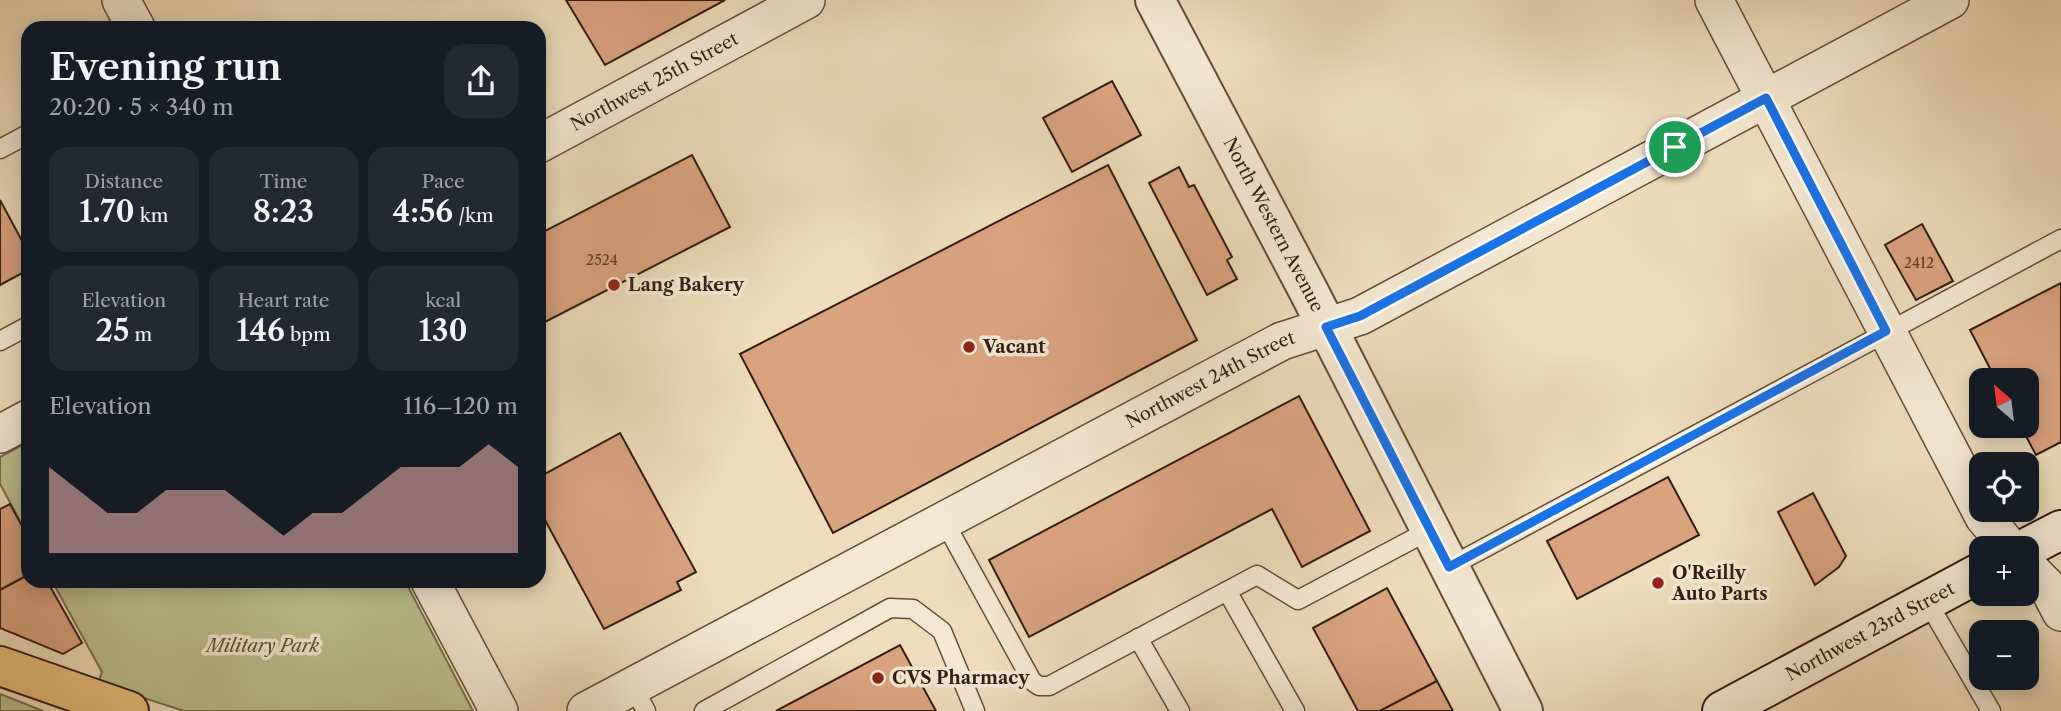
<!DOCTYPE html>
<meta charset="utf-8">
<style>
body{margin:0;font-family:"Libre Caslon Text",serif;background:#242831;color:#f1f3f6;height:100vh;display:flex;flex-direction:column;font-size:26px;white-space:nowrap}
*{box-sizing:border-box;margin:0}
p{font-size:23px;color:#9ea1a6}
.icon{flex:none;width:38px;height:38px;fill:none;stroke:currentColor;stroke-width:2;stroke-linecap:round;stroke-linejoin:round}
.map{position:relative;flex:1;overflow:hidden}
.details{position:absolute;left:21px;top:21px;width:525px;height:567px;display:flex;flex-direction:column;background:#171b24;border-radius:21px;box-shadow:0 4px 18px #0003}
.details>*{flex:none}
.needle{width:46px;rotate:332deg}
.buttons{position:absolute;left:1969px;top:368px;display:grid;gap:14px}
.buttons a{display:grid;place-items:center;width:70px;height:70px;border-radius:14px;background:#171b24;box-shadow:0 4px 18px #0003;font-size:35px}
.pin{position:absolute;display:grid;place-items:center;width:60px;height:60px;color:#fff;margin:-30px;border:4px solid #fff;border-radius:50%;box-shadow:0 2px 7px #0007}
.round{display:grid;place-items:center;flex:none;width:74px;height:74px;border-radius:21px;background:#242831}
.head{display:flex;align-items:center;justify-content:space-between;height:119px;padding:0 28px}
h1{font-size:38px;font-weight:600;line-height:52px}
.metrics{display:grid;grid-template-columns:repeat(3,1fr);gap:10px;height:119px;padding:7px 28px}
.metrics div{display:grid;align-content:center;border-radius:18px;background:#242831;text-align:center}
.metrics b{font-size:30px;font-weight:600}
.metrics small{font-size:19px;font-weight:400}
.metrics p{font-size:19px}
.chart{height:196px;padding:14px 28px}
.chart p{display:flex;justify-content:space-between}
.chart svg{width:100%;height:126px;margin-top:7px;fill:#c59692;opacity:.7}
.map>svg:first-child{display:block}
.green{fill:#bcbf8d;stroke:#786e4e;stroke-width:2}
.building{fill:#d9a37f;stroke:#351d10;stroke-width:2}
.lines{fill:none;stroke-linecap:round;stroke-linejoin:round}
.service-casing{stroke:#634d3a;stroke-width:21}
.minor-casing{stroke:#634d3a;stroke-width:40}
.tertiary-casing{stroke:#634d3a;stroke-width:42}
.secondary-casing{stroke:#351d10;stroke-width:42}
.primary-casing{stroke:#351d10;stroke-width:42}
.service{stroke:#f4e8d2;stroke-width:18}
.minor{stroke:#f4e8d2;stroke-width:37}
.tertiary{stroke:#f4e8d2;stroke-width:38}
.secondary{stroke:#f4e8d2;stroke-width:38}
.primary{stroke:#e7be7d;stroke-width:38}
.route-casing{stroke:#fff;stroke-width:14}
.route{stroke:#1a73e8;stroke-width:9}
.poi-dot{fill:#8f2418;stroke:#f4e8d2;stroke-width:2.5}
.labels{text-anchor:middle;stroke-width:7;stroke-linejoin:round;paint-order:stroke}
.number-label{font-size:14px;fill:#5e3e2c}
.street-label{font-size:18px;fill:#351d10;stroke:#f4e8d2}
.poi-label{font-size:18px;font-weight:bold;fill:#351d10;stroke:#f4e8d2;text-anchor:start}
.park-label{font-size:18px;font-style:italic;fill:#5e4e36;stroke:#f4e8d2}
</style>
<div class="map">
<svg width="2061" height="711" viewBox="0 0 2061 711">
<rect width="100%" height="100%" fill="#eedcba"/>
<filter id="stains"><feTurbulence type="fractalNoise" baseFrequency=".00286" numOctaves="4"/><feColorMatrix values="0 0 0 0 .2 0 0 0 0 .09 0 0 0 0 .02 0 0 0 .5 -.17"/></filter>
<radialGradient id="worn" r=".72"><stop offset=".6" stop-color="#630" stop-opacity="0"/><stop offset="1" stop-color="#630" stop-opacity=".3"/></radialGradient>
<!-- green -->
<g class="green">
<polygon points="28,442 28,536 0,484 0,457"/>
<polygon points="52,581 405,581 473,711 184,711 98,683 102,672"/>
<polygon points="0,694 43,711 0,711"/>
</g>
<!-- building -->
<g class="building">
<polygon points="566,0 725,0 605,65"/>
<polygon points="1112,81 1141,135 1072,172 1043,118"/>
<polygon points="692,155 730,227 539,325 539,234"/>
<polygon points="1108,165 1197,340 833,533 740,354"/>
<polygon points="1179,167 1189,187 1194,185 1232,257 1227,260 1237,279 1207,295 1149,183"/>
<polygon points="0,200 28,252 28,270 0,285"/>
<polygon points="1922,224 1953,281 1916,300 1885,245"/>
<polygon points="2061,283 2061,442 2036,455 2020,425 2026,425 2026,380 1996,380 1970,330"/>
<polygon points="1299,396 1370,531 1302,567 1272,509 1029,637 989,560"/>
<polygon points="620,433 696,572 677,582 681,590 604,629 539,509 539,477"/>
<polygon points="1668,477 1699,535 1577,599 1547,541"/>
<polygon points="1813,493 1846,556 1839,567 1815,585 1778,512"/>
<polygon points="10,504 28,537 28,575 0,590 0,509"/>
<polygon points="28,575 28,581 47,581 82,643 63,654 0,628 0,590"/>
<polygon points="1387,588 1437,681 1380,711 1358,711 1313,628"/>
<polygon points="900,645 936,711 776,711"/>
<polygon points="1437,681 1453,711 1380,711"/>
</g>
<g class="lines">
<!-- service casing -->
<g class="service-casing">
<g id="service">
<polyline points="0,149 28,134"/>
<polyline points="0,341 28,326"/>
<polyline points="944,521 1032,681 1039,686 1049,686 1257,575 1298,600 1430,530"/>
<polyline points="1449,567 2061,239"/>
<polyline points="1227,591 1295,711"/>
<polyline points="1927,601 1991,711"/>
<polyline points="1138,638 1180,711"/>
<polyline points="633,686 646,711"/>
<polyline points="704,711 890,608 913,609 942,631 975,711"/>
</g>
</g>
<!-- minor casing -->
<g class="minor-casing">
<g id="minor">
<polyline points="121,0 136,28"/>
<polyline points="1714,0 1984,517 2010,548"/>
<path id="s1" d="M539,144l267,-144"/>
<polyline points="0,434 28,419"/>
<polyline points="2026,565 2049,589 2061,612"/>
<polyline points="430,581 499,711"/>
<path id="s2" d="M586,711l696,-370 78,-25 590,-316"/>
</g>
</g>
<!-- tertiary casing -->
<g class="tertiary-casing">
<g id="tertiary">
<path id="s3" d="M1155,0l153,290 215,421"/>
</g>
</g>
<!-- secondary casing -->
<g class="secondary-casing">
<g id="secondary">
<polyline points="2026,548 2061,530"/>
<path id="s4" d="M1722,711l259,-139"/>
</g>
</g>
<!-- primary casing -->
<g class="primary-casing">
<polyline id="primary" points="0,666 129,711"/>
</g>
<!-- service -->
<use href="#service" class="service"/>
<!-- minor -->
<use href="#minor" class="minor"/>
<!-- tertiary -->
<use href="#tertiary" class="tertiary"/>
<!-- secondary -->
<use href="#secondary" class="secondary"/>
<!-- primary -->
<use href="#primary" class="primary"/>
</g>
<g class="lines">
<!-- route casing -->
<g class="route-casing">
<polygon id="route" points="1766,98 1886,331 1449,567 1326,327 1360,316"/>
</g>
<!-- route -->
<use href="#route" class="route"/>
</g>
<!-- markers -->
<g class="poi-dot">
<circle cx="614" cy="285" r="7"/>
<circle cx="969" cy="347" r="7"/>
<circle cx="1658" cy="583" r="7"/>
<circle cx="878" cy="678" r="7"/>
</g>
<g class="labels">
<!-- number labels -->
<g class="number-label">
<text x="602" y="265">2524</text>
<text x="1919" y="268">2412</text>
</g>
<!-- street labels -->
<g class="street-label">
<text dy="6" stroke="none"><textPath href="#s1" startOffset="131">Northwest 25th Street</textPath></text>
<text dy="6" stroke="none"><textPath href="#s3" startOffset="254">North Western Avenue</textPath></text>
<text dy="6" stroke="none"><textPath href="#s2" startOffset="707">Northwest 24th Street</textPath></text>
<text dy="6" stroke="none"><textPath href="#s4" startOffset="168">Northwest 23rd Street</textPath></text>
</g>
<!-- poi labels -->
<g class="poi-label">
<text x="628" y="291">Lang Bakery</text>
<text x="983" y="353">Vacant</text>
<text x="1672" y="579">O'Reilly<tspan x="1672" dy="21">Auto Parts</tspan></text>
<text x="892" y="684">CVS Pharmacy</text>
</g>
<!-- park labels -->
<g class="park-label">
<text x="263" y="652">Military Park</text>
</g>
</g>
<rect width="100%" height="100%" filter="url(#stains)"/>
<rect width="100%" height="100%" fill="url(#worn)"/>
</svg>
<div class="buttons">
<a><svg class="needle" viewBox="-14 -14 28 28"><path d="M0-13l5 13h-10z" fill="#e53935"/><path d="M0 13l5-13h-10z" fill="#9ea1a6"/></svg></a>
<a><svg class="icon" aria-label="locate" viewBox="0 0 24 24"><circle cx="12" cy="12" r="6"/><path d="M12 2v4M12 18v4M2 12h4M18 12h4"/></svg></a>
<a>+</a>
<a>−</a>
</div>
<div class="pin" style="left:1675px;top:147px;background:#1e9e55"><svg class="icon" aria-label="arrive" viewBox="0 0 24 24"><path d="M6 21V4h12l-3 4 3 4H6"/></svg></div>
<section class="details">
<div class="head"><div><h1>Evening run</h1><p>20:20 · 5 × 340 m</p></div><a class="round"><svg class="icon" aria-label="share" viewBox="0 0 24 24"><path d="M12 15V3M7 8l5-5 5 5M5 13v7h14v-7"/></svg></a></div>
<div class="metrics">
<div><p>Distance</p><b>1.70<small> km</small></b></div>
<div><p>Time</p><b>8:23</b></div>
<div><p>Pace</p><b>4:56<small> /km</small></b></div>
</div>
<div class="metrics">
<div><p>Elevation</p><b>25<small> m</small></b></div>
<div><p>Heart rate</p><b>146<small> bpm</small></b></div>
<div><p>kcal</p><b>130</b></div>
</div>
<div class="chart"><p><span>Elevation</span>116–120 m</p>
<svg viewBox="0 0 160 44" preserveAspectRatio="none"><path d="M0 44V14L10 22L20 30L30 30L40 22L50 22L60 22L70 30L80 38L90 30L100 30L110 22L120 14L130 14L140 14L150 6L160 14V44z"/></svg>
</div>
</section>
</div>
